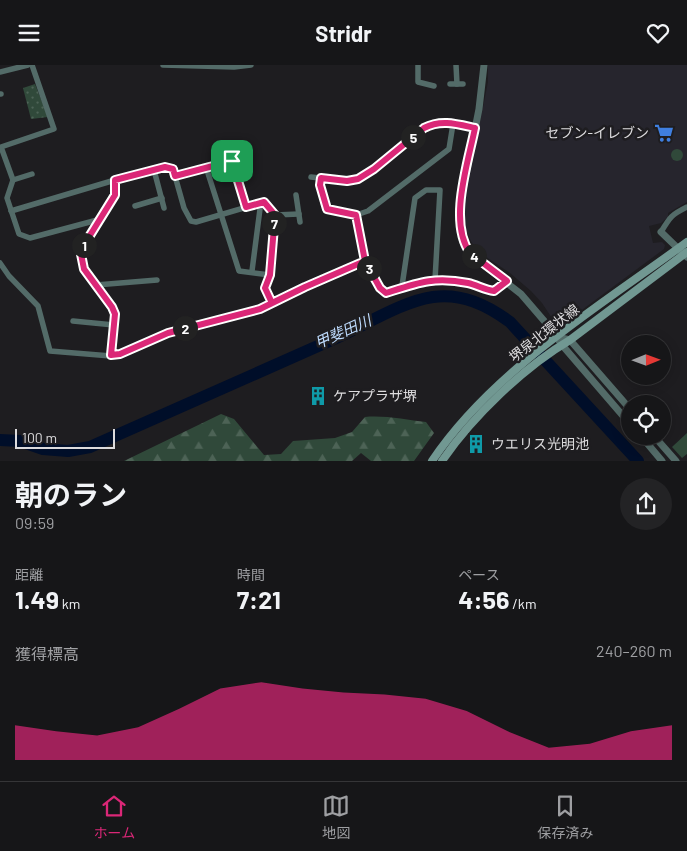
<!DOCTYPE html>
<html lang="ja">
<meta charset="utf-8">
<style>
body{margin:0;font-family:Barlow,"Noto Sans JP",sans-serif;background:#232325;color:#f1f3f6;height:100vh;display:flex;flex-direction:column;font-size:19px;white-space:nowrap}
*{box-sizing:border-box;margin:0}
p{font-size:16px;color:#9e9fa2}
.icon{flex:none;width:28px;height:28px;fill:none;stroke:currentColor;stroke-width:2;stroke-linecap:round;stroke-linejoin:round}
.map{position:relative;height:396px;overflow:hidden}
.sheet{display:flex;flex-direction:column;background:#161618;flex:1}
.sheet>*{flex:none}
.needle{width:32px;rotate:89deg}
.buttons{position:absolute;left:621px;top:270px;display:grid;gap:10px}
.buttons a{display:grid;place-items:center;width:50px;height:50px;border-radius:50%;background:#161618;box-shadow:0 2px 12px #0003,0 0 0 1px #353537;font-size:25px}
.scale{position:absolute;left:15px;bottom:12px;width:100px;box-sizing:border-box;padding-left:5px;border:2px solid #dcdbdd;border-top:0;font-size:14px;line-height:18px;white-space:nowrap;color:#dcdbdd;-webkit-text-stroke:4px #1e1d20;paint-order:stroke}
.pin{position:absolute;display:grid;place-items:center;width:42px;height:42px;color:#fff;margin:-21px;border-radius:10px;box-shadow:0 2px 8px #0006}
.km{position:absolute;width:25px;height:25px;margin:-12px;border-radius:50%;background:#222;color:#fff;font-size:14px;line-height:25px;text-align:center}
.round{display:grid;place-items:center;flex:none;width:52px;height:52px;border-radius:26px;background:#232325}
.head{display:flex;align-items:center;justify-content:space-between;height:85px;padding:0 15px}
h1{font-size:28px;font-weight:700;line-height:38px}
.figures{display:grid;grid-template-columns:repeat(3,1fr);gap:8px;height:85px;padding:5px 15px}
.figures div{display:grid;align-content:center}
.figures b{font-size:25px;font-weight:700}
.figures small{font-size:14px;font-weight:400}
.figures p{font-size:14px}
.chart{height:140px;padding:10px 15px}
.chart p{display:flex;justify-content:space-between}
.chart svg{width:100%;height:90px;margin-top:5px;fill:#db2777;opacity:.7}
header{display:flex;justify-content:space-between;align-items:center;height:65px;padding:0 15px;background:#161618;font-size:22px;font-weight:700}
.tabs{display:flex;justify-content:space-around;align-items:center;height:70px;border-top:1px solid #353537;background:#161618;font-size:14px;color:#9e9fa2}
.tabs a{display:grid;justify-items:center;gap:2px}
.tabs .active{color:#db2777}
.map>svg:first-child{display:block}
.built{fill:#26252d}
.grass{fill:#30493a}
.forest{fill:url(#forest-firs)}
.park{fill:url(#park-dots)}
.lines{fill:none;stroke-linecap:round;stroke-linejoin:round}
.river{stroke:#000e29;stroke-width:12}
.minor{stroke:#536b68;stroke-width:5.5}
.tertiary{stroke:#536b68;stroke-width:7}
.secondary{stroke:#719892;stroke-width:8}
.route-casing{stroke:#fff;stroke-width:10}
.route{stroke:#db2777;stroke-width:6}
.labels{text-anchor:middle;stroke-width:5;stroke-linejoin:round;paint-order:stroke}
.poi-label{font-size:14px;fill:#dcdbdd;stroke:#1e1d20;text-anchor:start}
.street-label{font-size:14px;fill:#dcdbdd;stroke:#1e1d20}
.water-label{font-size:15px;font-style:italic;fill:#bddafc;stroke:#1e1d20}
</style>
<header><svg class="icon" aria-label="menu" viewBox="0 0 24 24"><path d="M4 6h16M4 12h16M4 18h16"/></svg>Stridr<svg class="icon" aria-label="heart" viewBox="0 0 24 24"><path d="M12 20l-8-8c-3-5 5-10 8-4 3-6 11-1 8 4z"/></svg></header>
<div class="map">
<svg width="687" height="396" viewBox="0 0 687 396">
<defs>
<pattern id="forest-firs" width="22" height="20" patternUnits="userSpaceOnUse" patternTransform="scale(1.25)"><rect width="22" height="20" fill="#30493a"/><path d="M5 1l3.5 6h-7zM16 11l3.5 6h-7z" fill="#4d6356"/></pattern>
<pattern id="park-dots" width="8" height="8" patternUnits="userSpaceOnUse" patternTransform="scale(1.25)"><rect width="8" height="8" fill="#30493a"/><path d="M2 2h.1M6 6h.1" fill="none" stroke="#4d6356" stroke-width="1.8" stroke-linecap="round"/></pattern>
</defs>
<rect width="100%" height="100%" fill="#1e1d20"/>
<!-- built -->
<polygon class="built" points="488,0 687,0 687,137 668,148 668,152 661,158 649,161 653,178 662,177 665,180 664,184 567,256 554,256 542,238 531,226 510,208 480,188 472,178 467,168 464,156 465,132 488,17"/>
<!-- grass -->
<g class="grass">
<circle cx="677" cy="90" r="6"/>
<polygon points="687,368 687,389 682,393 672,382"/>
</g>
<!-- forest -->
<path class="forest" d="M221,349l13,5 30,36 17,-1 12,-13 42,-3 17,-6 13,-15c19,-2 42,3 61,5l8,11 -20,28h-43l-10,-8 -9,8h-228z"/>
<!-- park -->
<polygon class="park" points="35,19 48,52 31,54 23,23"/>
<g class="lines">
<!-- river -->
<path class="river" d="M0,375l20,1 23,8 25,2 22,-4c82,-37 164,-73 246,-109 29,-13 67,-37 97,-41 29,-4 54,8 77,25l128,139"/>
<!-- minor -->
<g class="minor">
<polyline points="32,0 54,64 1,82 13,115 7,133 19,169 30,173 101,154"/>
<polyline points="163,0 234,2 251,0"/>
<polyline points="418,0 418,17 434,21"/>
<polyline points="456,0 457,19"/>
<polyline points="0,7 28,0"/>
<polyline points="450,19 463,19"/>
<polyline points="0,29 1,29"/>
<polyline points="232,96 245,142"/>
<polyline points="206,102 239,206 270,210"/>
<polyline points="154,105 164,143"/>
<polyline points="175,111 250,92"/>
<path d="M311,112l36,4 11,-1 16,-11 50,-41c17,-9 33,-4 51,0"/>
<polyline points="321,113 320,120 327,144 356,150 368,146 449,84 453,59"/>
<polyline points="13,115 32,109"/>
<polyline points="296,130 300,157"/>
<polyline points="135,141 162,133"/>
<polyline points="11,146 115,115 165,102 173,104 184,143 191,156 196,157 264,137 275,150 299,149"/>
<path d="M356,150l9,47 17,29 4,2c31,-10 48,-17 82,-10 9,2 17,7 26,8l13,-10"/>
<path d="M661,167c9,-15 10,-17 26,-25"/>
<polyline points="0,198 9,211 38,241 50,286 111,291 120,289 168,268 260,244 305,222 365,197"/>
<polyline points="252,206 260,144 258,138"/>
<polyline points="96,220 157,215"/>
<polyline points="402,221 415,133 426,125 440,125 435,215"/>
<polyline points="272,238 265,223 270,210 275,150"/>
<polyline points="73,256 114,260"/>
<polyline points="111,291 115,249 112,241 83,204 81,189 84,180 115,130 115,115"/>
</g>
<!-- tertiary -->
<g class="tertiary">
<polyline points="484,0 479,44 459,145 460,164 466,182 475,193 521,229 552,265 562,280 630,359"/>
<polyline points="661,167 687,192"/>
<polyline points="557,272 570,275 630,344"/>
<polyline points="641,371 662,396"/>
<polyline points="654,371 676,396"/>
</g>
<!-- secondary -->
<g class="secondary">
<path d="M432,396c61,-91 168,-155 255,-219"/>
<path d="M442,396c30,-44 82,-94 128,-121l117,-88"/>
</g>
</g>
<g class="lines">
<!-- route casing -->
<g class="route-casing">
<path id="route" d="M232,96l-57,15 -2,-7 -8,-2 -50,13v15l-31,50 -3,9 3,15 28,38 3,7 -4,41 9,-1 48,-21 92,-24 45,-22 60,-26 15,27 6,5c31,-10 48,-17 82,-10 9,2 17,7 26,8l13,-10 -37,-28c-22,-31 -2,-90 5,-125 -18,-4 -34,-9 -51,0l-50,41 -16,10 -11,2 -26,-3 -1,7 7,24 29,6 9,46 -60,26 -33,16 -7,-15 5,-13 5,-60 -11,-13 -18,5 -14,-46"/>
</g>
<!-- route -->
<use href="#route" class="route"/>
</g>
<!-- icons -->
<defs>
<g id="supermarket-bare" transform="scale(1.5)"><path d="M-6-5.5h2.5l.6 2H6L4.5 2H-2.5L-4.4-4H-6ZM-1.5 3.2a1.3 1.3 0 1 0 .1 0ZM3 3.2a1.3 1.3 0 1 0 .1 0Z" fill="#3f7fe0" stroke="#1e1d20" stroke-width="2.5" paint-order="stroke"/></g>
<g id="building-bare" transform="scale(1.5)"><path d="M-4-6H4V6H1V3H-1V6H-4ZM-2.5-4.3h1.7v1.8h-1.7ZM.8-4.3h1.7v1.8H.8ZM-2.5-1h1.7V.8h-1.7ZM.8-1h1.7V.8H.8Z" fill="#0f9aa8" stroke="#1e1d20" stroke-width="2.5" paint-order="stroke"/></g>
</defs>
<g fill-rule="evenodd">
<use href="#supermarket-bare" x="664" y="68"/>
<use href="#building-bare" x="318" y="331"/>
<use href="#building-bare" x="476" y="379"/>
</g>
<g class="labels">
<!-- poi labels -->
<g class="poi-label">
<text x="649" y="73" text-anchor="end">セブン-イレブン</text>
<text x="333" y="336">ケアプラザ堺</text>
<text x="491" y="384">ウエリス光明池</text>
</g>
<!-- street labels -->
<g class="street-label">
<text transform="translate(544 268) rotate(-38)" y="5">堺泉北環状線</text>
</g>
<!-- water labels -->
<g class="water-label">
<text transform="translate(343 267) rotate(-24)" y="5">甲斐田川</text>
</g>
</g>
</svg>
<div class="buttons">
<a><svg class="needle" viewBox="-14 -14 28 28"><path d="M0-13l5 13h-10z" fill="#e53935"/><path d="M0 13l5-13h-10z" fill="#9e9fa2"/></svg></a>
<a><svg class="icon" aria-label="locate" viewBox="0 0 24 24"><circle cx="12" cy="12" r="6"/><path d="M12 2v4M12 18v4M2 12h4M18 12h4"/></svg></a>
</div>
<div class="scale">100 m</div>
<div class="pin" style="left:232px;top:96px;background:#1e9e55"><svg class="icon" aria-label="arrive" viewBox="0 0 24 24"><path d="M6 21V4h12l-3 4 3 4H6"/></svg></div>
<b class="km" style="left:84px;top:180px">1</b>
<b class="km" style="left:185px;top:263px">2</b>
<b class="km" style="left:369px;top:203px">3</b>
<b class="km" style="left:474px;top:191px">4</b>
<b class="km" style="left:413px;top:72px">5</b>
<b class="km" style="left:274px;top:158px">7</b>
</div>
<section class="sheet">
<div class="head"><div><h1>朝のラン</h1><p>09:59</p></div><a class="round"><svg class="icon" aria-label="share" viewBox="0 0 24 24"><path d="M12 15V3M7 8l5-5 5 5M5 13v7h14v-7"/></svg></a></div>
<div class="figures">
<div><p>距離</p><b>1.49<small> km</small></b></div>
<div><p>時間</p><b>7:21</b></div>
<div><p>ペース</p><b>4:56<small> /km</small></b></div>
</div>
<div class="chart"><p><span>獲得標高</span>240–260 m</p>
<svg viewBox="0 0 160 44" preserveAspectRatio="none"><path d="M0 44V27L10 30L20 32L30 28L40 19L50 9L60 6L70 9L80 11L90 12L100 14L110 20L120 30L130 38L140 36L150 30L160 27V44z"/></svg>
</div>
</section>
<nav class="tabs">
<a class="active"><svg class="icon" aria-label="home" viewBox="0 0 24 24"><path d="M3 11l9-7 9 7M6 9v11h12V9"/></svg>ホーム</a>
<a><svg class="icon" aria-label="map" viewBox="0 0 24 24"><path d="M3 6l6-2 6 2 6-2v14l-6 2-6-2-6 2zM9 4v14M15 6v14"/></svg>地図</a>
<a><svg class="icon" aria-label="saved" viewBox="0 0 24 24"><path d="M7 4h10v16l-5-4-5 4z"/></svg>保存済み</a>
</nav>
